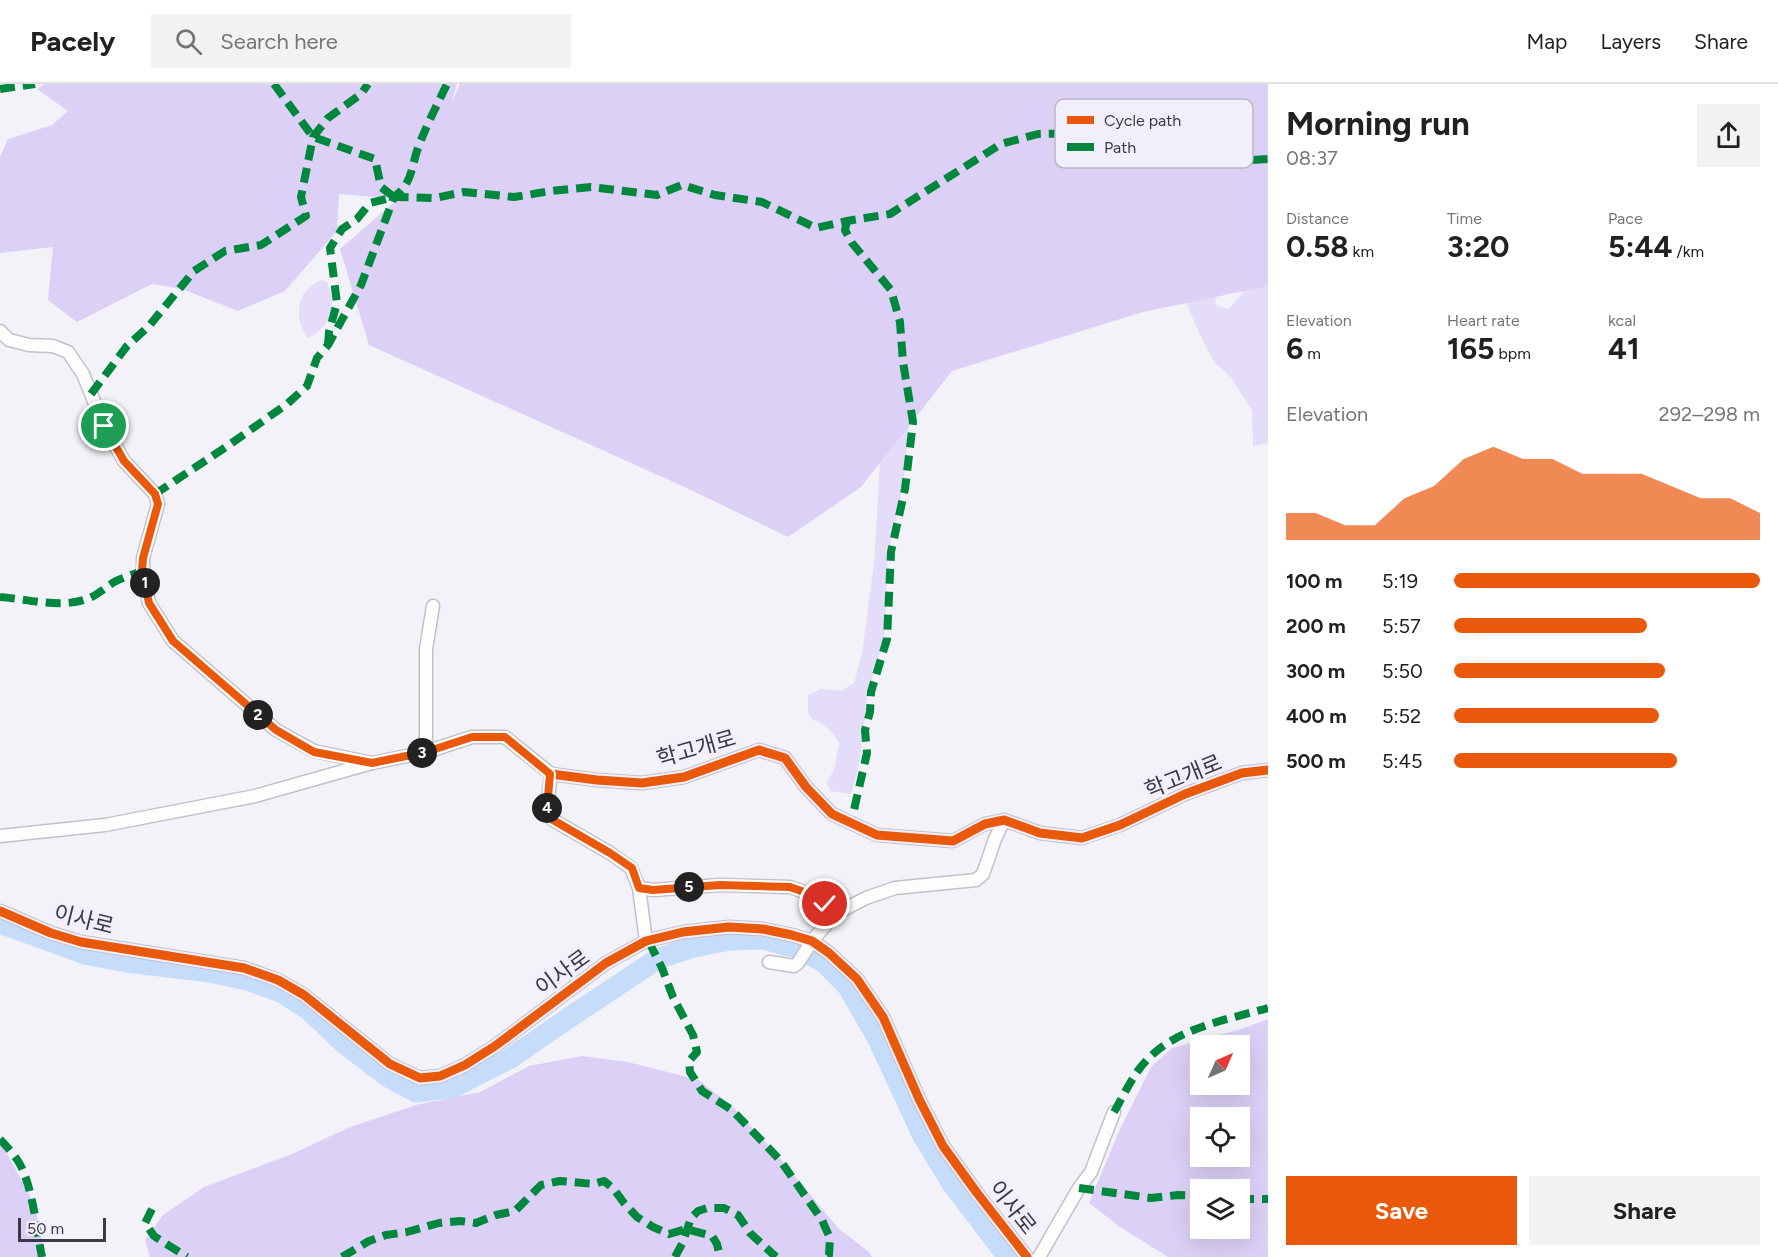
<!DOCTYPE html>
<meta charset="utf-8">
<style>
body{margin:0;font-family:Figtree,"Noto Sans KR",sans-serif;background:#f2f2f2;color:#202124;height:100vh;display:flex;flex-direction:column;font-size:22px;white-space:nowrap}
*{box-sizing:border-box;margin:0}
p{font-size:20px;color:#757577}
.icon{flex:none;width:33px;height:33px;fill:none;stroke:currentColor;stroke-width:2;stroke-linecap:round;stroke-linejoin:round}
.map{position:relative;flex:1;overflow:hidden}
.sheet{display:flex;flex-direction:column;background:#fff;width:510px}
.sheet>*{flex:none}
.needle{width:39px;rotate:45deg}
.controls{position:absolute;left:1190px;top:951px;display:grid;gap:12px}
.controls a{display:grid;place-items:center;width:60px;height:60px;border-radius:0px;background:#fff;box-shadow:0 6px 24px #0002;font-size:30px}
.scale{position:absolute;left:18px;bottom:15px;width:88px;box-sizing:border-box;padding-left:6px;border:3px solid #3c3845;border-top:0;font-size:16px;line-height:21px;white-space:nowrap;color:#3c3845;-webkit-text-stroke:4px #f2eefc;paint-order:stroke}
.pin{position:absolute;display:grid;place-items:center;width:51px;height:51px;color:#fff;margin:-26px;border:3px solid #fff;border-radius:50%;box-shadow:0 2px 6px #0007}
.km{position:absolute;width:30px;height:30px;margin:-15px;border-radius:50%;background:#222;color:#fff;font-size:16px;line-height:30px;text-align:center}
.round{display:grid;place-items:center;flex:none;width:63px;height:63px;border-radius:0px;background:#f2f2f2}
.head{display:flex;align-items:center;justify-content:space-between;height:102px;padding:0 18px}
h1{font-size:33px;font-weight:700;line-height:45px}
.metrics{display:grid;grid-template-columns:repeat(3,1fr);gap:9px;height:102px;padding:6px 18px}
.metrics div{display:grid;align-content:center}
.metrics b{font-size:30px;font-weight:700}
.metrics small{font-size:16px;font-weight:400}
.metrics p{font-size:16px}
.chart{height:168px;padding:12px 18px}
.chart p{display:flex;justify-content:space-between}
.chart svg{width:100%;height:108px;margin-top:6px;fill:#ea580c;opacity:.7}
.action{display:flex;gap:12px;margin-top:auto;padding:12px 18px}
.action a{flex:1;height:69px;border-radius:0px;background:#ea580c;color:#fff;font-size:24px;font-weight:700;line-height:69px;text-align:center}
.action a+a{background:#f2f2f2;color:#202124}
ul{padding:0 18px;list-style:none;font-size:20px}
li{display:grid;grid-template-columns:96px 72px 1fr;align-items:center;height:45px}
li i{height:15px;border-radius:8px;background:#ea580c}
header{display:flex;align-items:center;gap:36px;box-sizing:border-box;height:84px;padding:0 30px;background:#fff;border-bottom:2px solid #e0e0e0}
header strong{font-size:28px}
nav{display:flex;gap:33px;margin-inline-start:auto;font-size:21px}
.search{width:420px;height:54px;background:#f2f2f2;display:flex;align-items:center;gap:15px;box-sizing:border-box;padding:0 21px;border-radius:0px;color:#757577;font-size:22px}
main{display:flex;flex:1;min-height:0}
.map>svg:first-child{display:block}
.green{fill:#e5dcfa}
.forest{fill:#dcd0f6;fill-rule:evenodd}
.lines{fill:none;stroke-linecap:round;stroke-linejoin:round}
.river{stroke:#c5dcfb;stroke-width:21}
.minor-casing{stroke:#c3c0ca;stroke-width:15}
.minor{stroke:#fdfdfe;stroke-width:12}
.quiet{stroke:#00873e;stroke-width:8;stroke-dasharray:15 8;stroke-linecap:butt}
.cycleway-casing{stroke:#f2eefc;stroke-width:13}
.cycleway{stroke:#e8590c;stroke-width:9}
.route-casing{stroke:#fff;stroke-width:12}
.route{stroke:#ea580c;stroke-width:8}
.labels{text-anchor:middle;stroke-width:6;stroke-linejoin:round;paint-order:stroke}
.street-label{font-size:22px;fill:#3c3845;stroke:#f2eefc}
.key{fill:#f2eefc;stroke:#bbb7c5;stroke-width:1.5}
.key-label{font-size:16px;fill:#3c3845}
</style>
<header>
<strong>Pacely</strong>
<div class="search"><svg class="icon" aria-label="search" viewBox="0 0 24 24"><circle cx="10" cy="10" r="6"/><path d="M15 15l6 6"/></svg>Search here</div>
<nav><a>Map</a><a>Layers</a><a>Share</a></nav>
</header>
<main>
<div class="map">
<svg width="1268" height="1173" viewBox="0 0 1268 1173">
<rect width="100%" height="100%" fill="#f3f2f8"/>
<!-- green -->
<g class="green">
<polygon points="1268,178 1268,359 1253,362 1252,327 1231,293 1215,279 1203,257 1176,196 1217,207 1215,221 1229,225"/>
<path d="M321,196l6,2c2,6 6,14 5,20 0,14 -10,31 -24,36 -10,-13 -13,-31 -3,-46 3,-5 11,-9 16,-12z"/>
<path d="M909,339l-6,64 -15,66 -4,85 -16,54 -9,72 -8,30 -21,-3 -4,-9 8,-11 5,-28c-3,-4 -6,-10 -9,-13 -19,-16 -23,-3 -22,-35l13,-6 20,2 13,-8 8,-29 12,-91 6,-101z"/>
</g>
<!-- forest -->
<g class="forest">
<polygon points="44,0 457,0 451,20 460,0 1268,0 1268,202 1143,228 952,287 861,403 788,453 691,406 369,261 340,165 407,107 385,114 339,110 337,147 285,207 238,227 182,205 152,200 77,238 48,216 53,163 0,169 0,73 8,55 52,41 68,27 37,5"/>
<path d="M1268,935v238h-100l-48,-30 -31,-24 31,-74 31,-62 21,-19 69,-19zM1200,962h39v38h-39zM1200,1034h39v38h-39zM1200,1106h39v38h-39z"/>
<polygon points="582,972 628,978 699,996 734,1024 779,1073 838,1144 869,1168 872,1173 150,1173 145,1156 163,1131 204,1103 292,1070 350,1043 416,1021 480,1008 529,982"/>
<polygon points="0,1057 34,1119 46,1173 0,1173"/>
</g>
<g class="lines">
<!-- river -->
<polyline class="river" points="0,839 85,870 126,878 210,888 247,896 281,908 309,926 346,961 388,993 416,1008 454,1003 509,975 570,933 659,874 694,863 730,856 763,855 800,865 825,879 848,903 878,955 923,1052 953,1101 1008,1173"/>
<!-- minor casing -->
<g class="minor-casing">
<g id="minor">
<polyline points="0,247 9,256 29,261 53,262 68,268 83,290 104,342 124,377 155,410 158,420 143,474 143,487 149,519 173,557 276,646 314,667 372,679"/>
<polyline points="426,668 426,565 433,522"/>
<polyline points="551,690 597,696 642,699 684,693 759,666 785,674 806,703 832,730 877,751 953,757 985,740 1004,736 1040,749 1082,754 1120,741 1185,710 1242,689 1268,686"/>
<polyline points="551,690 547,724 553,736 610,769 631,784 639,804 646,857"/>
<polyline points="0,752 105,741 255,712 372,679 426,668 472,653 505,653 551,690"/>
<polyline points="639,804 653,806 720,801 790,803 810,810 825,820 835,830"/>
<polyline points="0,827 51,849 81,858 244,884 278,896 304,911 390,980 420,994 440,992 465,981 495,962 606,879 646,857 683,848 729,843 763,845 792,851 812,857 829,869 857,895 883,933 919,1015 943,1062 977,1109 1027,1173"/>
<polyline points="769,878 794,882 798,879 812,857 835,830 866,814 895,804 976,796 983,790 995,755 1004,736"/>
<polyline points="1039,1173 1079,1104 1091,1088 1114,1028"/>
</g>
</g>
<!-- minor -->
<use href="#minor" class="minor"/>
<!-- quiet -->
<g class="quiet">
<polyline points="274,0 313,53 375,75 381,103 394,113"/>
<polyline points="0,5 35,0"/>
<polyline points="847,137 845,146 852,159 891,206 900,238 903,278 913,338 905,405 891,468 887,555 871,608 870,628 865,646 867,669 851,739"/>
<polyline points="328,261 329,248 337,219 330,164 342,145 357,135 370,119 394,113 435,114 464,108 514,113 551,107 591,103 657,111 682,101 715,111 762,118 816,144 847,137 890,130 1001,60 1038,50 1092,49 1224,78 1268,75"/>
<polyline points="91,310 127,262 149,242 194,187 225,167 261,161 306,132 301,113 313,53 328,34 361,10 368,0"/>
<path d="M155,410l74,-49 58,-41 20,-18 10,-28 11,-13 33,-60 33,-88c19,-14 17,-30 24,-49 8,-22 19,-43 29,-64"/>
<path d="M0,513c27,2 58,11 84,3 12,-3 21,-13 32,-19 9,-4 17,-7 27,-10"/>
<polyline points="649,858 662,884 673,913 693,951 697,968 689,977 690,988 702,1007 732,1026 780,1076 822,1136 830,1154 829,1171 826,1173"/>
<path d="M1114,1028c9,-15 19,-38 32,-51 30,-33 80,-41 122,-53"/>
<path d="M0,1055c6,7 13,14 18,22 15,24 18,68 24,96"/>
<polyline points="1079,1104 1151,1114 1178,1111 1200,1112"/>
<polyline points="1239,1115 1268,1115"/>
<polyline points="152,1125 145,1139 154,1152 187,1173"/>
<polyline points="342,1173 369,1157 386,1151 407,1148 439,1139 460,1137 476,1139 496,1131 515,1127 541,1101 560,1097 594,1100 604,1097 613,1104 624,1119 637,1133 653,1143 669,1150 686,1145 712,1152 717,1160 720,1173"/>
<polyline points="675,1173 683,1158 691,1134 698,1127 707,1124 724,1124 738,1131 750,1149 776,1173"/>
</g>
<!-- cycleway casing -->
<g class="cycleway-casing">
<g id="cycleway">
<polyline points="551,690 597,696 642,699 684,693 759,666 785,674 806,703 832,730 877,751 953,757 985,740 1004,736 1040,749 1082,754 1120,741 1185,710 1242,689 1268,686"/>
<polyline points="0,827 51,849 81,858 244,884 278,896 304,911 390,980 420,994 440,992 465,981 495,962 606,879 646,857 683,848 729,843 763,845 792,851 812,857 829,869 857,895 883,933 919,1015 943,1062 977,1109 1027,1173"/>
</g>
</g>
<!-- cycleway -->
<use href="#cycleway" class="cycleway"/>
</g>
<g class="lines">
<!-- route casing -->
<g class="route-casing">
<polyline id="route" points="104,342 124,377 155,410 158,420 143,474 142,487 149,519 173,557 276,646 314,668 372,679 426,668 472,653 505,653 550,690 547,724 553,736 610,769 632,784 639,804 653,806 720,801 790,803 810,810 825,820"/>
</g>
<!-- route -->
<use href="#route" class="route"/>
</g>
<g class="labels">
<!-- street labels -->
<g class="street-label">
<text transform="translate(696 664) rotate(-16)" y="8">학고개로</text>
<text transform="translate(1183 692) rotate(-22)" y="8">학고개로</text>
<text transform="translate(84 835) rotate(14)" y="8">이사로</text>
<text transform="translate(562 888) rotate(-36)" y="8">이사로</text>
<text transform="translate(1013 1123) rotate(52)" y="8">이사로</text>
</g>
</g>
<!-- legend -->
<rect x="1055" y="15" width="198" height="69" rx="9" class="key"/>
<rect x="1067" y="32" width="27" height="8" fill="#e8590c"/>
<rect x="1067" y="59" width="27" height="8" fill="#00873e"/>
<g class="key-label">
<text x="1104" y="42">Cycle path</text>
<text x="1104" y="69">Path</text>
</g>
</svg>
<div class="controls">
<a><svg class="needle" viewBox="-14 -14 28 28"><path d="M0-13l5 13h-10z" fill="#e53935"/><path d="M0 13l5-13h-10z" fill="#757577"/></svg></a>
<a><svg class="icon" aria-label="locate" viewBox="0 0 24 24"><circle cx="12" cy="12" r="6"/><path d="M12 2v4M12 18v4M2 12h4M18 12h4"/></svg></a>
<a><svg class="icon" aria-label="layers" viewBox="0 0 24 24"><path d="M12 4l9 5-9 5-9-5zM3 14l9 5 9-5"/></svg></a>
</div>
<div class="scale">50 m</div>
<div class="pin" style="left:104px;top:342px;background:#1e9e55"><svg class="icon" aria-label="arrive" viewBox="0 0 24 24"><path d="M6 21V4h12l-3 4 3 4H6"/></svg></div>
<div class="pin" style="left:825px;top:820px;background:#d93025"><svg class="icon" aria-label="check" viewBox="0 0 24 24"><path d="M5 12l5 5 9-10"/></svg></div>
<b class="km" style="left:145px;top:499px">1</b>
<b class="km" style="left:258px;top:631px">2</b>
<b class="km" style="left:422px;top:669px">3</b>
<b class="km" style="left:547px;top:724px">4</b>
<b class="km" style="left:689px;top:803px">5</b>
</div>
<section class="sheet">
<div class="head"><div><h1>Morning run</h1><p>08:37</p></div><a class="round"><svg class="icon" aria-label="share" viewBox="0 0 24 24"><path d="M12 15V3M7 8l5-5 5 5M5 13v7h14v-7"/></svg></a></div>
<div class="metrics">
<div><p>Distance</p><b>0.58<small> km</small></b></div>
<div><p>Time</p><b>3:20</b></div>
<div><p>Pace</p><b>5:44<small> /km</small></b></div>
</div>
<div class="metrics">
<div><p>Elevation</p><b>6<small> m</small></b></div>
<div><p>Heart rate</p><b>165<small> bpm</small></b></div>
<div><p>kcal</p><b>41</b></div>
</div>
<div class="chart"><p><span>Elevation</span>292–298 m</p>
<svg viewBox="0 0 160 44" preserveAspectRatio="none"><path d="M0 44V33L10 33L20 38L30 38L40 27L50 22L60 11L70 6L80 11L90 11L100 17L110 17L120 17L130 22L140 27L150 27L160 33V44z"/></svg>
</div>
<ul>
<li><b>100 m</b>5:19<i style="width:100%"></i></li>
<li><b>200 m</b>5:57<i style="width:63%"></i></li>
<li><b>300 m</b>5:50<i style="width:69%"></i></li>
<li><b>400 m</b>5:52<i style="width:67%"></i></li>
<li><b>500 m</b>5:45<i style="width:73%"></i></li>
</ul>
<div class="action"><a>Save</a><a>Share</a></div>
</section>
</main>
